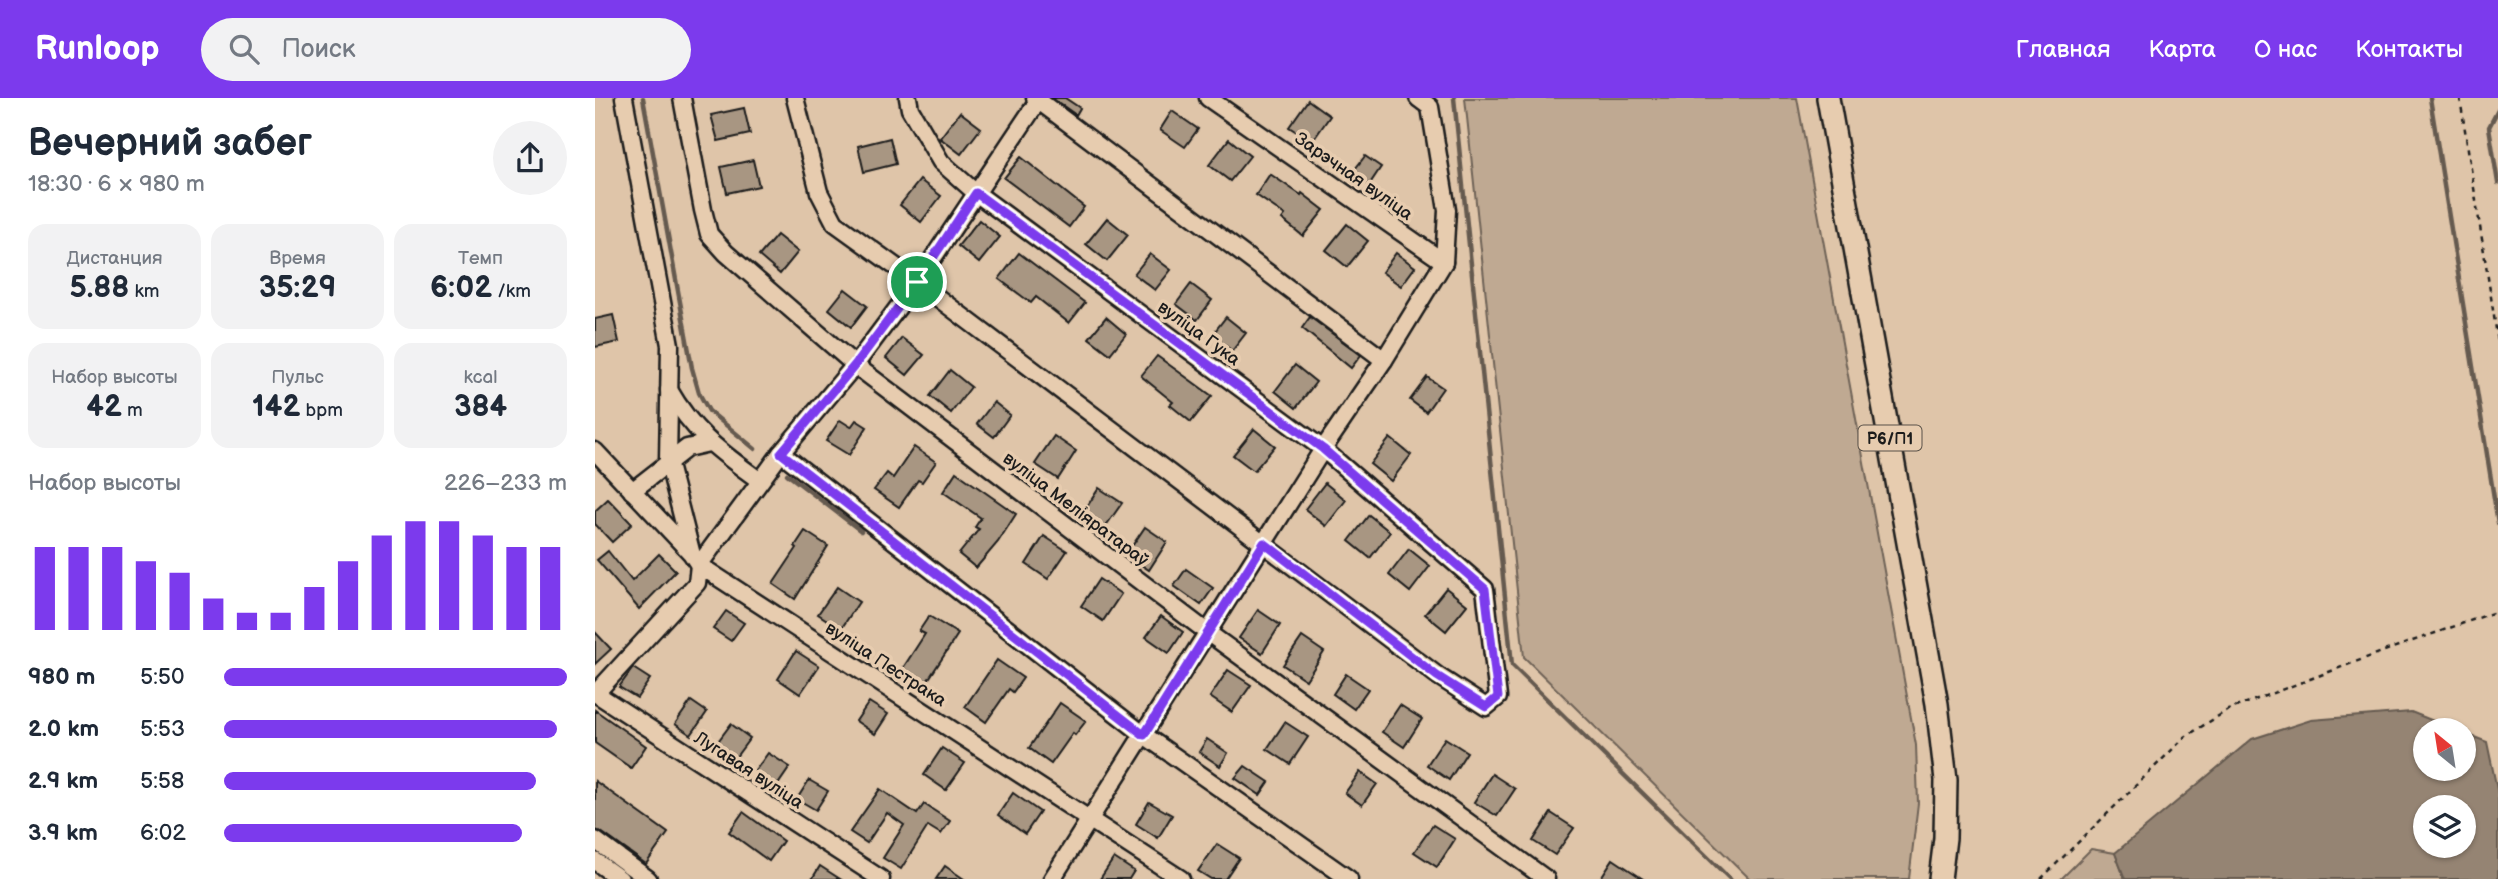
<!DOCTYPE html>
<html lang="ru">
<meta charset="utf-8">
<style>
body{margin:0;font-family:"Balsamiq Sans",sans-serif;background:#f2f2f3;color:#1f2937;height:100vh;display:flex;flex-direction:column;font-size:26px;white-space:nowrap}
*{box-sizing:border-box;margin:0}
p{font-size:23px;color:#747a83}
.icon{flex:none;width:38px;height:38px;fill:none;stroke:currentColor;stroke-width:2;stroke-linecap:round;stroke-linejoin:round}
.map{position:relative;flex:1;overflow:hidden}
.drawer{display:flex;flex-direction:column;background:#fff;width:595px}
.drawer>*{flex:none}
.needle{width:46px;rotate:330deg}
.tools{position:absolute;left:1818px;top:620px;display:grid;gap:14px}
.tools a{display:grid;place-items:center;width:63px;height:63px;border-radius:50%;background:#fff;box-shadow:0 2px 5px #0004;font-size:35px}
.pin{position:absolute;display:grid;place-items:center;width:60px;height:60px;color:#fff;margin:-30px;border:4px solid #fff;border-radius:50%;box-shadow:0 2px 7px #0007}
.round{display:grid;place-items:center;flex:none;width:74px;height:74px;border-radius:37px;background:#f2f2f3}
.head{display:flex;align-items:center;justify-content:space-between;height:119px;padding:0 28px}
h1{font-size:38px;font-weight:700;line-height:52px}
.stats{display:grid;grid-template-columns:repeat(3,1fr);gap:10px;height:119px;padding:7px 28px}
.stats div{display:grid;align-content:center;border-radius:18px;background:#f2f2f3;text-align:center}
.stats b{font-size:30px;font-weight:700}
.stats small{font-size:19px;font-weight:400}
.stats p{font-size:19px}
.chart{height:196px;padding:14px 28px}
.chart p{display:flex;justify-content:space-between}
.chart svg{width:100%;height:126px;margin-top:7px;stroke:#7c3aed;stroke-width:6}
ul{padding:0 28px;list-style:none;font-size:23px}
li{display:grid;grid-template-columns:112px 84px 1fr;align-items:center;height:52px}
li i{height:18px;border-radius:9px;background:#7c3aed}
header{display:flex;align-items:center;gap:42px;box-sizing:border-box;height:98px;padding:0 35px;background:#7c3aed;color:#fff}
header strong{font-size:33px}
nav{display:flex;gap:38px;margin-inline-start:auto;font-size:24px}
.search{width:490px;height:63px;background:#f2f2f3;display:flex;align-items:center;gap:18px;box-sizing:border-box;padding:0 24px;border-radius:38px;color:#747a83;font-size:26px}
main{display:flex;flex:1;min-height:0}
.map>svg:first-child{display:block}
.green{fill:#bfa992;stroke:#6e6257;stroke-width:2}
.water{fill:#958473;stroke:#655a50;stroke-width:2;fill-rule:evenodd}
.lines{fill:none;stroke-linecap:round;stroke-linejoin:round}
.stream{stroke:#655a50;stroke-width:4.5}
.building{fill:#a89682;stroke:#1c1c1c;stroke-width:2}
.minor-casing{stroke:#1c1c1c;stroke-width:21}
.major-casing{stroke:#1c1c1c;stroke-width:26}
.path{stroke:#1c1c1c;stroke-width:2.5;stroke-dasharray:5 5;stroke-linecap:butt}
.minor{stroke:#e7ccaf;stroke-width:16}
.major{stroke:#e7ccaf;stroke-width:21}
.route-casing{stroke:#fff;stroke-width:14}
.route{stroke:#7c3aed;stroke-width:9}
.labels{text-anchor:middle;stroke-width:7;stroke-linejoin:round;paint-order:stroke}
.shield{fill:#e7ccaf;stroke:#595148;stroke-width:2}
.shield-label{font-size:16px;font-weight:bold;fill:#1c1c1c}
.street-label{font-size:18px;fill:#1c1c1c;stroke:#e7ccaf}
</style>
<header>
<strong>Runloop</strong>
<div class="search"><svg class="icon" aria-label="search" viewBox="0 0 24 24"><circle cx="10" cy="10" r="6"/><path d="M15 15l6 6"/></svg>Поиск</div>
<nav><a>Главная</a><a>Карта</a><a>О нас</a><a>Контакты</a></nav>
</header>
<main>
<section class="drawer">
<div class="head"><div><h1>Вечерний забег</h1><p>18:30 · 6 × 980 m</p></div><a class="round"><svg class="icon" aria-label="share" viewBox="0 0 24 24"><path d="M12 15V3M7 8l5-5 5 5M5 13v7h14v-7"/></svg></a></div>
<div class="stats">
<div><p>Дистанция</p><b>5.88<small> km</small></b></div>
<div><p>Время</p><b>35:29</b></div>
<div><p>Темп</p><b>6:02<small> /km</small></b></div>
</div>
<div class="stats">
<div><p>Набор высоты</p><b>42<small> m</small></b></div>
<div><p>Пульс</p><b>142<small> bpm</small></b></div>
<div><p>kcal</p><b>384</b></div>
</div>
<div class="chart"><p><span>Набор высоты</span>226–233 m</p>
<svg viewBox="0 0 160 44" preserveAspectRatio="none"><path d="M5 44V15M15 44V15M25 44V15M35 44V20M45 44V24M55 44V33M65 44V38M75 44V38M85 44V29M95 44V20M105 44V11M115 44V6M125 44V6M135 44V11M145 44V15M155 44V15"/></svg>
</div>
<ul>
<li><b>980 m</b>5:50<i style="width:100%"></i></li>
<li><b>2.0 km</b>5:53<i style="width:97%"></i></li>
<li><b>2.9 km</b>5:58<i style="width:91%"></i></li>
<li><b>3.9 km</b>6:02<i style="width:87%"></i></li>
</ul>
</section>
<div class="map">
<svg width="1903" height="781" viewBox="0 0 1903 781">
<rect width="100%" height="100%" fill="#dfc5a9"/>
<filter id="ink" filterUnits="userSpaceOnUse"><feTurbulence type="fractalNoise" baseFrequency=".0143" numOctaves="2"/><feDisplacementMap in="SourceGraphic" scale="14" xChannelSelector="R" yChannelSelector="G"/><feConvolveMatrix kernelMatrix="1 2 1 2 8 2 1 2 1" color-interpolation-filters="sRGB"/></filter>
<g filter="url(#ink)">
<!-- green -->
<g class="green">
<polygon points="870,0 1202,0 1321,647 1323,705 1314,781 1155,781 929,559"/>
<polygon points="1496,751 1520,755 1530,781 1466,781"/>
</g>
<!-- water -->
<path class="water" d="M1816,614l45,18h-31v38h39v-35l23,9 11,52v85h-373l-10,-26 137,-114 59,-19zM1830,709h39v38h-39z"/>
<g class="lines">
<!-- stream -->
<g class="stream">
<polyline points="48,0 97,270 104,295 114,313 160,351"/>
<polyline points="859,0 917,567 1135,781"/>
<polyline points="1835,0 1903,425"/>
<polyline points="1903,12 1894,29 1903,85"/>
<polyline points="192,376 266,433"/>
</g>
</g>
<!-- building -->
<g class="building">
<polygon points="457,0 470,0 485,10 481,17"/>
<polygon points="713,2 735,18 717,44 694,29"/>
<polygon points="149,10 155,36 123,43 116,17"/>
<polygon points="577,13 603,31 590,49 565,32"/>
<polygon points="365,14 386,30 366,56 345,40"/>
<polygon points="295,40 301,66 269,74 263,48"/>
<polygon points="634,41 655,58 635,83 614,67"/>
<polygon points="770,58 786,69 774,87 757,75"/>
<polygon points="426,59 489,109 474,129 409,80"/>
<polygon points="158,62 164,88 132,95 126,69"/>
<polygon points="675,76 706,97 707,95 729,112 708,138 687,121 690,117 661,97"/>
<polygon points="325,82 346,98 326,124 305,107"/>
<polygon points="512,120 533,137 512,163 491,146"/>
<polygon points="384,122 405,139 384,165 363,148"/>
<polygon points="752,126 773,143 752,169 731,152"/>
<polygon points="182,137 203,154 185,176 164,158"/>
<polygon points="424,155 490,205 474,225 441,199 436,205 404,181"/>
<polygon points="801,155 820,169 806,188 787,174"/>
<polygon points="555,156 576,172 560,192 539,176"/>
<polygon points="596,186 617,202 602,222 581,206"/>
<polygon points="250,191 272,208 256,229 234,211"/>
<polygon points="18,217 24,244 0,249 0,221"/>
<polygon points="511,219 531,236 515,256 494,240"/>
<polygon points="631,219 651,235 637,253 617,237"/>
<polygon points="715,219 766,257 756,270 707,230"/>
<polygon points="307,240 329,257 312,277 291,260"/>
<polygon points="562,258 617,298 596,324 575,307 578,304 546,278"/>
<polygon points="700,267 721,284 701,310 680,293"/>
<polygon points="355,272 376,289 356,315 335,298"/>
<polygon points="832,279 848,290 831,314 815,302"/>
<polygon points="399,304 415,317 399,339 382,326"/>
<polygon points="245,322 256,329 261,322 272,329 254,357 231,343"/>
<polygon points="659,331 680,348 659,373 638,357"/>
<polygon points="459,338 481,353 463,381 440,366"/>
<polygon points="795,340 816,357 796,383 775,366"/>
<polygon points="319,349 341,364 327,384 323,382 304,409 279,392 292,375 298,380"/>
<polygon points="361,374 421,416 403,444 381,470 364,456 384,431 380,429 386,420 348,394"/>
<polygon points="730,385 751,402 731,428 710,411"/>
<polygon points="504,390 527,405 508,432 486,418"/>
<polygon points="13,401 37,426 17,444 0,426 0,413"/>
<polygon points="774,417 795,434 775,460 754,443"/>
<polygon points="550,429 572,444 554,472 531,457"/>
<polygon points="210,433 233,448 200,501 178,486 202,450 200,448"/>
<polygon points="449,438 472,453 453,481 431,466"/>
<polygon points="814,451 835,468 815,494 794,477"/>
<polygon points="13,453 37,483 64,456 81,473 44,511 2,462"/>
<polygon points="591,471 618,490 606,507 579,488"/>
<polygon points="504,481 526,496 508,523 486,508"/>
<polygon points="242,489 264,504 246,531 223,516"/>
<polygon points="851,490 872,507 851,533 830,516"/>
<polygon points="663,512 685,527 667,555 644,540"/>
<polygon points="131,513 149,525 136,543 118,531"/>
<polygon points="334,518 363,536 331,585 308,570 330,536 324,533"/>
<polygon points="566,518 588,534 574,555 551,539"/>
<polygon points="0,534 16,551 0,566"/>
<polygon points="707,539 729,554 711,582 688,567"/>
<polygon points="201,553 224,568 205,596 183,581"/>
<polygon points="402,562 428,580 418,594 414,591 391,624 370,609"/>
<polygon points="38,570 55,581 42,600 24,589"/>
<polygon points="633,572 656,587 637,614 615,599"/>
<polygon points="751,576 773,591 759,611 738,596"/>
<polygon points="96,603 112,614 96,637 80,626"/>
<polygon points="274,604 293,616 280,636 261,623"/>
<polygon points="465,605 491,623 480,637 478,635 456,666 434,650"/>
<polygon points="805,607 827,621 809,649 787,634"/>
<polygon points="0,612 51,648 36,670 0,645"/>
<polygon points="690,624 713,639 695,666 672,651"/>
<polygon points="136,626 155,640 140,660 121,646"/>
<polygon points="850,640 872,654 854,682 832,667"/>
<polygon points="612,641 633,655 625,668 604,654"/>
<polygon points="347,650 370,665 351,692 329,677"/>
<polygon points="173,655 195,669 182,688 160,673"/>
<polygon points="650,668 674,684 665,697 640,680"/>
<polygon points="765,674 782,686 767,707 750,695"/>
<polygon points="897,676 920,691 902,718 879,704"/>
<polygon points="214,682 233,693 221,712 202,701"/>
<polygon points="0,683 73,735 51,766 6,734 0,732"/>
<polygon points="285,691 322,716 329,706 355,723 346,736 333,728 306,771 288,760 309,727 292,715 272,745 255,734"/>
<polygon points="418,695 445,714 430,736 403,717"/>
<polygon points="554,704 577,717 563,740 541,726"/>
<polygon points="148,714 188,743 174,763 134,734"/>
<polygon points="956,715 979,730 960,757 938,743"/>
<polygon points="838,727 860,741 842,769 819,754"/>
<polygon points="622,746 644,760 630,781 616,781 603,773"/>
<polygon points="519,760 539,773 534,781 505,781"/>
<polygon points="1018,761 1048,781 1005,781"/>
<polygon points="225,768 245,781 217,781"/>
<polygon points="350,768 369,781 341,781"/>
</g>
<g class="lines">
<!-- minor casing -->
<g class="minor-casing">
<g id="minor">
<polyline points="29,0 75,247 73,363 96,453"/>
<polyline points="87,0 108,112 114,136 131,155 260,267 612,534 951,781"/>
<polyline points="200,0 224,94 240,125 322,184 843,578 891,609 903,599 890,491 728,351 381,95 346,64 315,11 313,0"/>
<polyline points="440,0 789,262"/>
<polyline points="613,0 849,164"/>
<path d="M74,292c25,44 52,62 91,91"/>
<polyline points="0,353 96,455 104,467 586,781"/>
<polyline points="186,355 549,637 754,781"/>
<polyline points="37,393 92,350 114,345"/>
<polyline points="0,595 286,781"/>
<polyline points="0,596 102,485 104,467 186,355 260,267 322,184 445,0"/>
<polyline points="0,742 53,781"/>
<polyline points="0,763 25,781"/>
<polyline points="457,781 728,351 789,262 849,164 852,112 835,9 823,0"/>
</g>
</g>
<!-- major casing -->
<g class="major-casing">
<polyline id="major" points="1233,0 1342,606 1351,682 1350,740 1345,781"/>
</g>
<!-- path -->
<g class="path">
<polyline points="1865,0 1903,244"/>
<polyline points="1446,781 1590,639 1633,612 1792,552 1903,513"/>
</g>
<!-- minor -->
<use href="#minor" class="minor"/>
<!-- major -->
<use href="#major" class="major"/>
</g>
</g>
<g class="lines" filter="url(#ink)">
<!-- route casing -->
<g class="route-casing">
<polygon id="route" points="381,95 728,351 890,491 903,599 891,609 842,578 669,445 549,637 186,355 260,267 322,184"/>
</g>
<!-- route -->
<use href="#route" class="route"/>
</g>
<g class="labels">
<!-- shield labels -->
<rect class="shield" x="1263.5" y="327.5" width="63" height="25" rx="5"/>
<g class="shield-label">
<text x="1295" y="346">Р6/П1</text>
</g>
<!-- street labels -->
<g class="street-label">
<text transform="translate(759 78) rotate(35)" y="6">Зарэчная вуліца</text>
<text transform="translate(604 235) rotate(36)" y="6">вуліца Гука</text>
<text transform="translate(481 411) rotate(37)" y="6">вуліца Меліяратараў</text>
<text transform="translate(291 566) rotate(33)" y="6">вуліца Пестрака</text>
<text transform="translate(154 672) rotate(33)" y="6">Лугавая вуліца</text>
</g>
</g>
</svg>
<div class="tools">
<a><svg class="needle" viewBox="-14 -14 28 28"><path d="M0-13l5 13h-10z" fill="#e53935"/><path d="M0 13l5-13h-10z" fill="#747a83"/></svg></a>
<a><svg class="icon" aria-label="layers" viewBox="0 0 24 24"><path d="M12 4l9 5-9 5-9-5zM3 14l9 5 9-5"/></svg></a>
</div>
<div class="pin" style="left:322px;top:184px;background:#1e9e55"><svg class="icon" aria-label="arrive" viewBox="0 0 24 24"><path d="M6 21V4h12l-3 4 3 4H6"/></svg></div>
</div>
</main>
